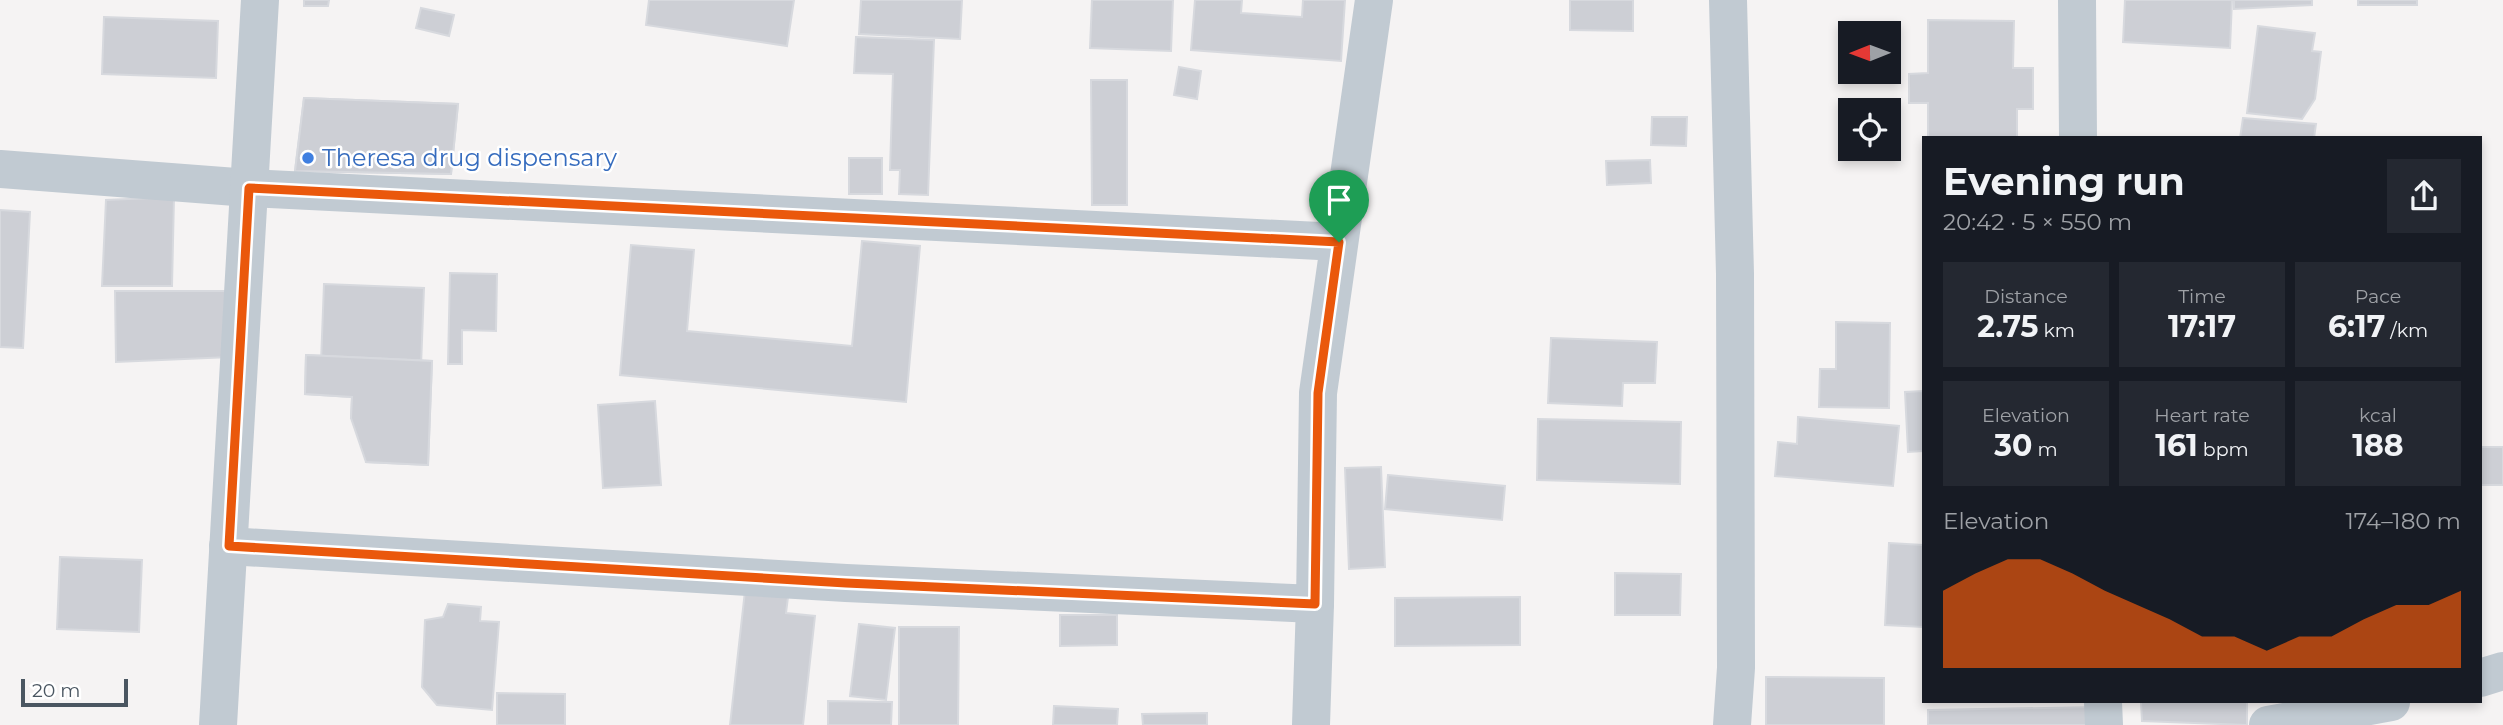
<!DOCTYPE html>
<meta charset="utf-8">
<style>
body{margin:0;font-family:Montserrat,sans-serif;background:#242831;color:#f1f3f6;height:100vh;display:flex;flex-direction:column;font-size:26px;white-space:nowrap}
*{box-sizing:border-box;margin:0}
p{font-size:23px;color:#9ea1a6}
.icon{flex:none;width:38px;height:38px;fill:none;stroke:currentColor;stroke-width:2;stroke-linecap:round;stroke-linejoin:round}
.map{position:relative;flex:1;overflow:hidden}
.details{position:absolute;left:1922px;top:136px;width:560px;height:567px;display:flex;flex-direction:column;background:#171b24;border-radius:0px;box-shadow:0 4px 10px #0003}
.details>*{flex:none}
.needle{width:46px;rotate:269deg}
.controls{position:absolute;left:1838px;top:21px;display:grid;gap:14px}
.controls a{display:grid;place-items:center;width:63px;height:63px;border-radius:0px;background:#171b24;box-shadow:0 4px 10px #0003;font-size:35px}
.scale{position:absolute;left:21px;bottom:18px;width:107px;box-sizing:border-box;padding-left:7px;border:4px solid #4a5661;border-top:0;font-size:19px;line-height:24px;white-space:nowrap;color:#4a5661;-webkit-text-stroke:5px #fff;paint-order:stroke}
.pin{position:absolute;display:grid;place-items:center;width:60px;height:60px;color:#fff;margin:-72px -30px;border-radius:50% 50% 50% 0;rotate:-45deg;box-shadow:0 0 7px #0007}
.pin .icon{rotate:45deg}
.round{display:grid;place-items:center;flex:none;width:74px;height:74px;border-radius:0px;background:#242831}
.summary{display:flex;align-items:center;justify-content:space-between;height:119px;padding:0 21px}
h1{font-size:38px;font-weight:700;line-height:52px}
.stats{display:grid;grid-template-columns:repeat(3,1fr);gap:10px;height:119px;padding:7px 21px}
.stats div{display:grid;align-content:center;border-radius:0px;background:#242831;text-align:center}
.stats b{font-size:30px;font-weight:700}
.stats small{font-size:19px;font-weight:400}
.stats p{font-size:19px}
.chart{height:196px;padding:14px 21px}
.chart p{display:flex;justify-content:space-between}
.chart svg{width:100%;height:126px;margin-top:7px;fill:#ea580c;opacity:.7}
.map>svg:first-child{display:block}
.building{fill:#cdcfd5;stroke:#d7d9de;stroke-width:2}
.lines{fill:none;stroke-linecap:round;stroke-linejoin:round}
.street{stroke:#c1cad2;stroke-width:38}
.route-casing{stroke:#fff;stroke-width:14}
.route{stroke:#ea580c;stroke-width:9}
.shop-dot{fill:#3f7fe0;stroke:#fff;stroke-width:2.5}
.labels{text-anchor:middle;stroke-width:5;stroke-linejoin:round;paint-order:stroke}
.shop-label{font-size:24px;fill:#366cbe;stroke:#fff;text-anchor:start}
</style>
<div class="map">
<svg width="2503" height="725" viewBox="0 0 2503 725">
<rect width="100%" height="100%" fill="#f5f3f3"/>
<!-- building -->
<g class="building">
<polygon points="304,0 329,0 328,6 304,6"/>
<polygon points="649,0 794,0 787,46 646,25"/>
<polygon points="861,0 962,0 960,39 859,34"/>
<polygon points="1092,0 1173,0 1171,51 1090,48"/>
<polygon points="1195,0 1242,0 1241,13 1302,17 1303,0 1345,0 1341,61 1191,50"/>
<polygon points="1570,0 1633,0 1633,31 1570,30"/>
<polygon points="2125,0 2232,0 2230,48 2123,42"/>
<polygon points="2234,0 2312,0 2312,5 2234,9"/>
<rect x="2358" y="0" width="59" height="5"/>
<polygon points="421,8 454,15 449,36 416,28"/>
<polygon points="104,17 218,21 216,78 102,74"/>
<polygon points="1928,20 2014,21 2013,68 2033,68 2033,109 2017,109 2017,138 1928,138 1928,103 1909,103 1909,74 1928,73"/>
<polygon points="2258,26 2315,33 2312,51 2321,52 2315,99 2302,119 2247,113"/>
<polygon points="856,37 934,40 928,195 899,194 900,170 890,170 893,74 854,73"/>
<polygon points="1179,67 1201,71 1197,99 1174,95"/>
<polygon points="1091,80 1127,80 1127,205 1092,205"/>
<polygon points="304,98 458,104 451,174 295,171"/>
<polygon points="304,98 458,104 451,174 295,171"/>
<polygon points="1652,117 1687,117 1686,146 1651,145"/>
<polygon points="2243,118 2316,124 2314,138 2240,138"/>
<rect x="849" y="158" width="33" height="36"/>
<polygon points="1650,160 1651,183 1607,185 1606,161"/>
<polygon points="174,197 172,286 102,286 106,200"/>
<polygon points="0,210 30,212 23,348 0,347"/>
<polygon points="862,241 920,246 906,402 620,375 631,245 694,250 687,331 852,346"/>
<polygon points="450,273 497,274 496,331 462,330 462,364 448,364"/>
<polygon points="324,284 424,288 421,366 321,362"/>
<polygon points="115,291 233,291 230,357 116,362"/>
<polygon points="1836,322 1890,323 1889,408 1819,407 1820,369 1836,369"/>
<polygon points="1551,338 1657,342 1655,383 1623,383 1622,406 1548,403"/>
<polygon points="306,355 432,361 428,465 366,462 368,419 351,418 352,397 305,394"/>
<polygon points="306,355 432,361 428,465 366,462 351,418 352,397 305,394"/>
<polygon points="1923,391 1923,451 1908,452 1905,392"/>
<polygon points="655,401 661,485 603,488 598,405"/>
<polygon points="1798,417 1899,426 1893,486 1775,476 1778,442 1797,444"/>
<polygon points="1538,419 1681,422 1680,484 1537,480"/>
<rect x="2480" y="447" width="23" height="38"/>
<polygon points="1381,467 1385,567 1349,569 1345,468"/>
<polygon points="1388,475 1505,486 1502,520 1385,509"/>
<polygon points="1889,543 1923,545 1923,627 1885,625"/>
<polygon points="60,557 142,560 139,632 57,629"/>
<polygon points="1615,573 1681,574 1680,615 1615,615"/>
<polygon points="745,591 788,597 786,613 815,616 803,725 730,725"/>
<polygon points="1520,597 1520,645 1395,646 1395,598"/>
<polygon points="448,604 481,607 480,621 499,622 492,710 437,705 422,687 425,620 443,617"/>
<polygon points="1060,615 1117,615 1117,645 1060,646"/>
<polygon points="859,624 895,628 886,700 850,696"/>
<polygon points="899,627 959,627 958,725 899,725"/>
<polygon points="1766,677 1884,678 1884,725 1766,725"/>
<polygon points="497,693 565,694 565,725 497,725"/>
<polygon points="828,701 892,702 891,725 828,725"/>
<polygon points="2141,702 2247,702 2247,725 2142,721"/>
<polygon points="1054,706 1118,709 1117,725 1053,725"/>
<polygon points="2097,707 2097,725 1928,725 1928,710"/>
<polygon points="1207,713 1207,725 1143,725 1142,714"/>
</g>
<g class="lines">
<!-- street -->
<g class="street">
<polyline points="1728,0 1735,274 1736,668 1732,725"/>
<polyline points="2077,0 2078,138"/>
<polyline points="0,169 249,188 1339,242"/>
<polyline points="228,546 846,583 1315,604"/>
<polyline points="2480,678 2503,671"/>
<polyline points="2103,702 2104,725"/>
<polyline points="218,725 260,0"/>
<polyline points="1311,725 1315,604 1318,393 1374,0"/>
<polyline points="2268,725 2391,702"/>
</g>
</g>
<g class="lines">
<!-- route casing -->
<g class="route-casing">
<polygon id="route" points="249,188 1339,242 1318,393 1315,604 846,583 229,546"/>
</g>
<!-- route -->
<use href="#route" class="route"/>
</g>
<!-- markers -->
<circle class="shop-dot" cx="308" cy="158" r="7"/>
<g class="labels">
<!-- shop labels -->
<g class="shop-label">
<text x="322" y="166">Theresa drug dispensary</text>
</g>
</g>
</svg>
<div class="controls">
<a><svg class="needle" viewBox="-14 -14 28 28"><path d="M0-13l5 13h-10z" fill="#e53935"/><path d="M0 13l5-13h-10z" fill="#9ea1a6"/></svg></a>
<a><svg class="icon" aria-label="locate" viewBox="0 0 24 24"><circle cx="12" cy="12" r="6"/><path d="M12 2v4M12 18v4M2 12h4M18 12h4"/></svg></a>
</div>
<div class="scale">20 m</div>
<div class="pin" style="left:1339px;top:242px;background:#1e9e55"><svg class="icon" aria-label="arrive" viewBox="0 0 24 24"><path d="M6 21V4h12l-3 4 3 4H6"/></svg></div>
<section class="details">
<div class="summary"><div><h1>Evening run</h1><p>20:42 · 5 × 550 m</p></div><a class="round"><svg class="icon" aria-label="share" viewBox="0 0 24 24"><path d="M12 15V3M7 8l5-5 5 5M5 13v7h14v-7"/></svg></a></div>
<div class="stats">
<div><p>Distance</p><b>2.75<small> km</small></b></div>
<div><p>Time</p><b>17:17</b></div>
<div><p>Pace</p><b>6:17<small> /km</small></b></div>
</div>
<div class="stats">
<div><p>Elevation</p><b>30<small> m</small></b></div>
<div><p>Heart rate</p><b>161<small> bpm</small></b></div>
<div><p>kcal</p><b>188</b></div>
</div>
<div class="chart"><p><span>Elevation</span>174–180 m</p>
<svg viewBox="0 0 160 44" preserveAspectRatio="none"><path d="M0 44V17L10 11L20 6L30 6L40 11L50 17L60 22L70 27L80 33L90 33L100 38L110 33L120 33L130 27L140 22L150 22L160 17V44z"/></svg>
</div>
</section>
</div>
